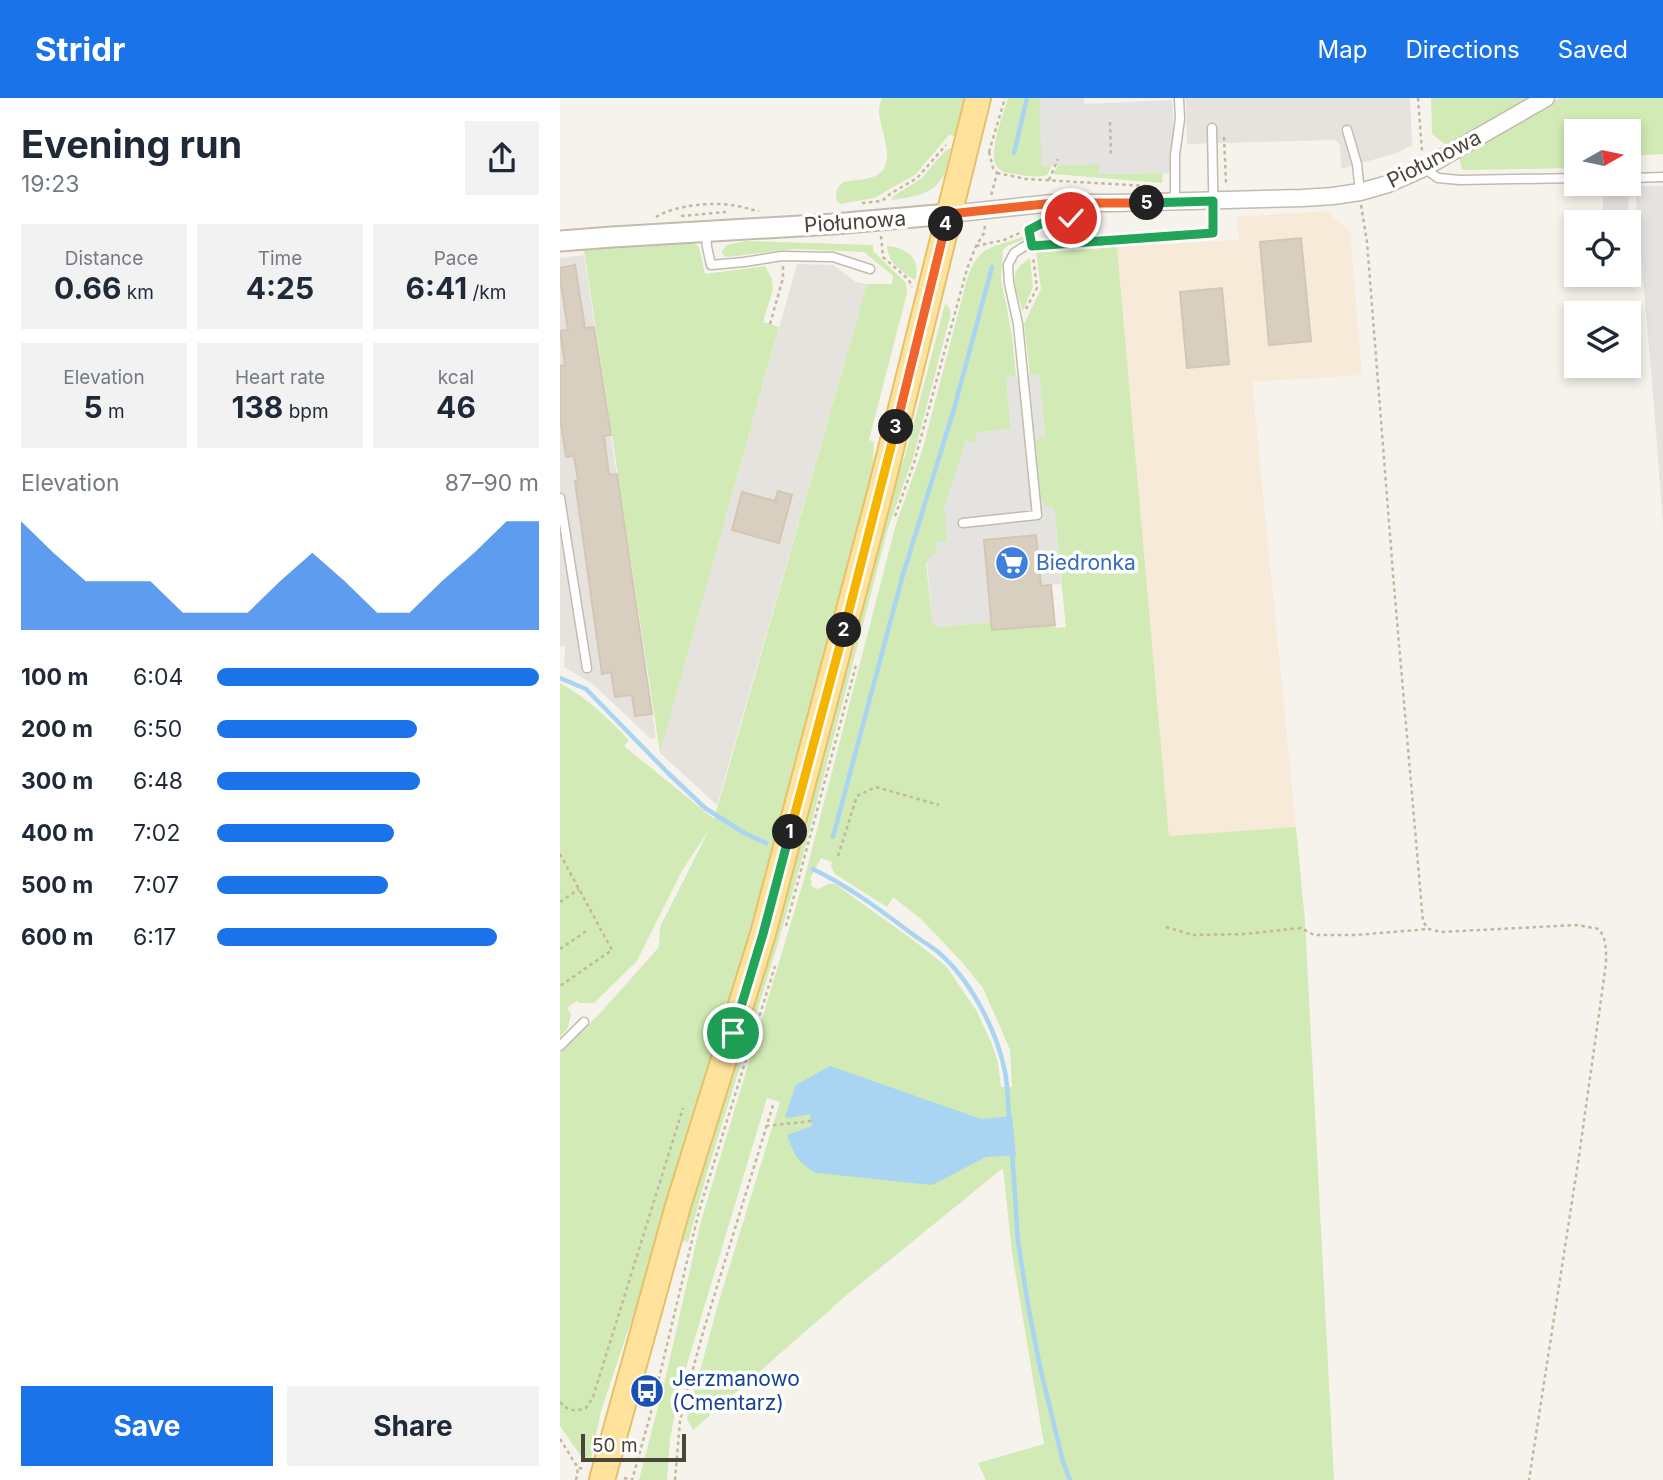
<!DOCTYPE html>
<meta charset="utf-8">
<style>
body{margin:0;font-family:Inter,sans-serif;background:#f2f2f3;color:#1f2937;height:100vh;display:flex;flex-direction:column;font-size:26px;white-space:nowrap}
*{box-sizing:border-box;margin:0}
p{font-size:23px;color:#747a83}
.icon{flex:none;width:38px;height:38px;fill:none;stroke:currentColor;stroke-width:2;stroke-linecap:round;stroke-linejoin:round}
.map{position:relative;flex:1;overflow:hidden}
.drawer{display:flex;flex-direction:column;background:#fff;width:560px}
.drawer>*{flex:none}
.needle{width:46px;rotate:81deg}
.fabs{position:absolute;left:1004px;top:21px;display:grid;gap:14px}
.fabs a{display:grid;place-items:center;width:77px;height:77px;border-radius:0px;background:#fff;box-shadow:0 4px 10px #0003;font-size:35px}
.scale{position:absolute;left:21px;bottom:18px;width:105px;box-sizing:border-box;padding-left:7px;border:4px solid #4b4439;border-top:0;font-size:19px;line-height:24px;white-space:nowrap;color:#4b4439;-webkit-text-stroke:5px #fff;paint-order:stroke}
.pin{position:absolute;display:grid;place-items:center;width:60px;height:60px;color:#fff;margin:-30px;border:4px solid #fff;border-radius:50%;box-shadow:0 2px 7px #0007}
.km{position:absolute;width:35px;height:35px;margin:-18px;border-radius:50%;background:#222;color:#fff;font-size:19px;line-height:35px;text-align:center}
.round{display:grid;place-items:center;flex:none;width:74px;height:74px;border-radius:0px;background:#f2f2f3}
.head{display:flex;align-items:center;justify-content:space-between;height:119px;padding:0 21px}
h1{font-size:38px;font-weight:700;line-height:52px}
.stats{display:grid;grid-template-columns:repeat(3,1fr);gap:10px;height:119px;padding:7px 21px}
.stats div{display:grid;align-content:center;border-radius:0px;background:#f2f2f3;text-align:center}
.stats b{font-size:30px;font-weight:700}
.stats small{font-size:19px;font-weight:400}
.stats p{font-size:19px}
.chart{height:196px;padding:14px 21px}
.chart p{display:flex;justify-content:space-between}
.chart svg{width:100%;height:126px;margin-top:7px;fill:#1a73e8;opacity:.7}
.cta{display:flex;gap:14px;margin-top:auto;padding:14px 21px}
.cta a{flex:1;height:80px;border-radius:0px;background:#1a73e8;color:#fff;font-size:28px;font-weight:700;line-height:80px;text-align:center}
.cta a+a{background:#f2f2f3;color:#1f2937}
ul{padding:0 21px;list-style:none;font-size:23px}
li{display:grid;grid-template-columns:112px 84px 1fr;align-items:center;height:52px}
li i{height:18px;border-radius:9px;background:#1a73e8}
header{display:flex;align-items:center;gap:42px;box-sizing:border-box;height:98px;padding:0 35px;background:#1a73e8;color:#fff}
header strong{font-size:33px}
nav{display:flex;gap:38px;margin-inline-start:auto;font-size:24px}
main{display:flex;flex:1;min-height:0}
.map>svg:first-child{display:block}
.commercial{fill:#f7ead8}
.industrial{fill:#e6e2dd}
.green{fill:#d2eab5;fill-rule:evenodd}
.parking{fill:#e5e3e0}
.water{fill:#a9d4f2}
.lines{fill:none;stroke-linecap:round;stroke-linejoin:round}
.stream{stroke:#a9d4f2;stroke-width:4.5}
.building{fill:#d8cfc1;stroke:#d3c7b4;stroke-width:2}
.service-casing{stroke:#c2bbae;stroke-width:11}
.minor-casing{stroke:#c2bbae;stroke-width:19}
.tertiary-casing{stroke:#c2bbae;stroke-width:23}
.primary-casing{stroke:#e6c16a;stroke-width:28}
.path{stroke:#c4b79f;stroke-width:2.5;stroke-dasharray:3.5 3.5;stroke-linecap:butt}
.service{stroke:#fff;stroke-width:8}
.minor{stroke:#fff;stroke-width:16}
.tertiary{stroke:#fff;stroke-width:19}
.primary{stroke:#ffe39c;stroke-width:24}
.split-1-casing{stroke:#fff;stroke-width:14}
.split-2-casing{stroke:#fff;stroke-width:14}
.split-3-casing{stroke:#fff;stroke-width:14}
.split-4-casing{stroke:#fff;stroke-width:14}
.split-5-casing{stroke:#fff;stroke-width:14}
.split-6-casing{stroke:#fff;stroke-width:14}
.split-7-casing{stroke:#fff;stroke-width:14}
.split-1{stroke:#22a559;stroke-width:9}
.split-2{stroke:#f5b400;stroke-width:9}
.split-3{stroke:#f5b400;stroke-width:9}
.split-4{stroke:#f0652b;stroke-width:9}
.split-5{stroke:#f0652b;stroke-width:9}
.split-6{stroke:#22a559;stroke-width:9}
.split-7{stroke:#22a559;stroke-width:9}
.labels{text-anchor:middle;stroke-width:7;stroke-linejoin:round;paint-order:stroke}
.street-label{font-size:21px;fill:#4b4439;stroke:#fff}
.shop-label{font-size:21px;fill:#366cbe;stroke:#fff;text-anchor:start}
.transit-label{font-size:21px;fill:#164399;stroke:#fff;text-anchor:start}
</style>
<header>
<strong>Stridr</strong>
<nav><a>Map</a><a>Directions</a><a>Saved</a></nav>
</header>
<main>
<section class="drawer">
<div class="head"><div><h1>Evening run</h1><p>19:23</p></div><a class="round"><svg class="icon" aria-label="share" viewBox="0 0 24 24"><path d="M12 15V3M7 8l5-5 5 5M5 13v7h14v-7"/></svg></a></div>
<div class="stats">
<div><p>Distance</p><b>0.66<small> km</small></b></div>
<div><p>Time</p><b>4:25</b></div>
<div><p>Pace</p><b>6:41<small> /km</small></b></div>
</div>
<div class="stats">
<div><p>Elevation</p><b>5<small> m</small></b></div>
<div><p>Heart rate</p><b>138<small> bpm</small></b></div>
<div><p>kcal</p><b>46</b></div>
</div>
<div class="chart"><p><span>Elevation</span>87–90 m</p>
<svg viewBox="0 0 160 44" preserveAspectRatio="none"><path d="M0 44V6L10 17L20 27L30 27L40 27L50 38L60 38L70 38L80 27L90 17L100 27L110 38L120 38L130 27L140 17L150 6L160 6V44z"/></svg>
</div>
<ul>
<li><b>100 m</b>6:04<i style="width:100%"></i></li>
<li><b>200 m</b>6:50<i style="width:62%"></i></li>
<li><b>300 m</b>6:48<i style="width:63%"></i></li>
<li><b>400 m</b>7:02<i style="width:55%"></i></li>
<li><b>500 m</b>7:07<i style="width:53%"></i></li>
<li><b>600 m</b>6:17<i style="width:87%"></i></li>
</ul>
<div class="cta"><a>Save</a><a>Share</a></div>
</section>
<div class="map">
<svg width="1103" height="1382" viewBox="0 0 1103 1382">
<rect width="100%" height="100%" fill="#f6f3ec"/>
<!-- commercial -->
<polygon class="commercial" points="766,113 790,133 802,277 692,284 736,729 609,738 557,149 679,142 677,119"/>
<!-- industrial -->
<g class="industrial">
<polygon points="626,0 850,0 852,47 837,55 784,70 781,69 780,48 778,44 773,42 627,46"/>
<polygon points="1043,88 1069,88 1068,115 1043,115"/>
<polygon points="24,157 96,640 91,641 34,587 4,569 5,548 0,549 0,160"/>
<polygon points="237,166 273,167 296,184 307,186 157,707 100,655"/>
<polygon points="1103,307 1103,427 1094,308"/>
</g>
<!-- green -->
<g class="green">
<path d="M322,0h83l-10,38 -6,-1 -34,40 -41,23 -34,6c-7,-7 -4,-16 3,-22 9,-2 19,-2 27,-4 33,-9 8,-49 9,-69 0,-4 2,-7 3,-11z"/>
<path d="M448,0h32l13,65 -6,12c-11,3 -22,1 -33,-1 -6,-1 -12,-2 -16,-6 -12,-11 6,-56 10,-70z"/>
<polygon points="871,0 968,0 886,47 872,36"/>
<polygon points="1000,0 1103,0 1103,56 1069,58 1069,33 1017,33 1017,70 902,72 899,60"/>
<path d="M391,50c-3,10 -4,20 -8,28 -9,19 -32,21 -51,24v-3l30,-19 23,-27z"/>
<polygon points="539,66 539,76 603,75 602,85 493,76 498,67"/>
<path d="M464,138l3,2 -20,8 -4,4 -2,29 11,56 4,41 -10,2 5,51 -35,4v11l-10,-3 -21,67 2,33 -10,12 -11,10 6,57 5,7 54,-5 1,8 63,-5 1,3 10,-1 -12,-119 -9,-2 -4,-6 -6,-62 10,-2 -6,-61h-9l-6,-51 17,-35 -5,-37 81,-5 52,589 127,-9 9,94 29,559h-348l-8,-17 66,-19 -32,-191 -9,-85 -155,126 -155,136 -6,-11 31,-115 62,-202 -13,-4 -88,293 -9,48 -3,41h-28l26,-100 36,-159 104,-345 91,-352 27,-76 43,-165c12,-40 24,-33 58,-47zM261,760l11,4 -1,4 4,8 52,33 6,-10 28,22 41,43 21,26 27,62 2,37h-11l-3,-24 -6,-19 -16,-34 -30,-44 -33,-26 -78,-56h-7l-10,5 -7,-3 1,-5 -2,-2z"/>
<polygon points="130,143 139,149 145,176 205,168 212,181 213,191 203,224 219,229 100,655 24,152"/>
<path d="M186,143l127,4v6l33,32 1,10 -38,147 5,2 -2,38 -112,433 -103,331 -56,167 -10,49 -11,-5 -20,-29v-373l42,-42 57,-64 1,-20 49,-97 -26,39 -46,92 -43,42h-15l-2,-2 -10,7 4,6 -3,14 -8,9v-354c30,17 45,33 69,57l-5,6 90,73 153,-535h25l1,-8 -29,-24 -70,-3 -67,8 -4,-2 -1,-4 5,-6z"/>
<path d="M327,148c19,1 35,13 28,34 -13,-7 -28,-19 -28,-34z"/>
<path d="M470,160l3,29 -10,24c-3,-11 -13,-30 -6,-41 2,-4 9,-9 13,-12z"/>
<path d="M385,206c5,2 6,8 5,13l-37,141 -25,70 -86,331 -24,84 -71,230 -19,69 -9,-2 208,-738 19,-49z"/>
</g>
<!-- parking -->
<g class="parking">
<polygon points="480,0 524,0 524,6 612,2 616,75 539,76 539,66 481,68"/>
<polygon points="1075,88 1103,88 1103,307 1094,308"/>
<polygon points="479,276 485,339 475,340 481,402 485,408 494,410 501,486 481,488 476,437 424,442 431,524 377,529 373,526 372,522 367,465 371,457 377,455 376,444 387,443 384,410 406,343 416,346 415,335 451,331 446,279"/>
</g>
<!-- water -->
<path class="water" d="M270,968l151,53 31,-3 4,39 -30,2 -54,28 -115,-12c-18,-8 -24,-21 -30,-38l25,-9 -2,-12 -21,4 -4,-1 11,-32z"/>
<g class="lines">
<!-- stream -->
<g class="stream">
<polyline points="454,55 467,0"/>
<polyline points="0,580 26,591 108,675 145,710 184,735 206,745"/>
<polyline points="273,739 342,480 394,311 432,169"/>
<path d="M253,771c36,18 62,37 94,61 10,8 21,14 31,22 31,26 57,75 66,115 4,17 4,36 5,53"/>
<polyline points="452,1052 458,1144 469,1213 480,1269 503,1364 510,1382"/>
</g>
</g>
<!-- building -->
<g class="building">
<polygon points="741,140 751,243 709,247 700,144"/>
<polygon points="15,167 25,230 34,229 51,337 44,338 49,377 57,376 92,616 75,618 72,597 55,599 51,574 42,576 15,383 18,383 14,358 6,359 0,320 0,268 5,267 0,233 8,232 1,186 0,186 0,170"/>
<polygon points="662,190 669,266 627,270 620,194"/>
<polygon points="218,393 232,397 219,445 172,432 182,394 215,403"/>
<polygon points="476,437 481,488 491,487 495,527 432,532 424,442"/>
</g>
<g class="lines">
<!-- service casing -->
<g class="service-casing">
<g id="service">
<polyline points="787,32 797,66 800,94"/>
<polyline points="864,70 878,80 900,82 1017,80"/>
<polyline points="1069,80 1103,79"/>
<polyline points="615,104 615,57 620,21 619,0"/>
<polyline points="146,133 147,149 151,167 184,164 222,158 273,159 310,171"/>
<polyline points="0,400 27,570"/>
<polyline points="403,425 477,417 458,226 449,185 448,167 454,155 465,148 654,135 652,30"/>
<polyline points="0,948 24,924"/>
</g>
</g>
<!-- minor casing -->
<g class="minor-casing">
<polyline id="minor" points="389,116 493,105 555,105 742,100 773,98 800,94 828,86 864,70 986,0"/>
</g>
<!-- tertiary casing -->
<g class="tertiary-casing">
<polyline id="tertiary" points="0,143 52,139 274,126 389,116"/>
</g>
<!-- primary casing -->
<g class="primary-casing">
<polyline id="primary" points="42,1382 118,1108 203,836 321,391 418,0"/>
</g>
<!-- path -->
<g class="path">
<polyline points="858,0 862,53"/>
<polyline points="550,24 551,59"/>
<polyline points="664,39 666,84 669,87"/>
<polyline points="429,54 433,70 437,75 431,98"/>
<polyline points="429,54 445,0"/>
<polyline points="437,75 466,81 587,88"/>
<polyline points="489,82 498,61"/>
<polyline points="302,105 322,103 330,96 357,80 386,47"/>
<path d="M801,107l6,37 27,344 29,336 6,7 12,3 136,-7 22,4c8,11 7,22 7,35l-27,192 -50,324"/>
<polyline points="121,118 166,114"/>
<path d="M96,119c19,-12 59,-16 81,-11 8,1 14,4 22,5"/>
<polyline points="321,138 323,159 349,182 352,189"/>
<polyline points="416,148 444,142 488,122 499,121"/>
<polyline points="466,211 477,190 473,158"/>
<polyline points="210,226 223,180 223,168"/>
<polyline points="335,418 354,365 407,171 416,148 424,135 425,128"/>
<polyline points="0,756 52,852 0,888"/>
<polyline points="278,758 297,698 316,689 379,707"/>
<polyline points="0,804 19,791"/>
<polyline points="226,828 296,567"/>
<polyline points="606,829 633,837 685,836 741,830 754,837 796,837 869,831"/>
<polyline points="0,851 28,832"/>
<polyline points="206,1028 251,1023"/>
<path d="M0,1304c8,9 14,10 26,6l7,-11 90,-289"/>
<polyline points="0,1341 18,1370 26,1371"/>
<polyline points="64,1380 72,1382 90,1318 139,1113 215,868"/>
<polyline points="16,1382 18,1370"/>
<polyline points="115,1382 120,1323 126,1296 144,1231 214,1004"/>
</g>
<!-- service -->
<use href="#service" class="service"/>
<!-- minor -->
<use href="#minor" class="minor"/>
<!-- tertiary -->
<use href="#tertiary" class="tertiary"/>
<!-- primary -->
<use href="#primary" class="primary"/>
</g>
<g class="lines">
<!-- split-1 casing -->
<g class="split-1-casing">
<polyline id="split-1" points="173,935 203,836 230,734"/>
</g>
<!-- split-2 casing -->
<g class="split-2-casing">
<polyline id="split-2" points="230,734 284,532"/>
</g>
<!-- split-3 casing -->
<g class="split-3-casing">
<polyline id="split-3" points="284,532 336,329"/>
</g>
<!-- split-4 casing -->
<g class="split-4-casing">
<polyline id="split-4" points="336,329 386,126"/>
</g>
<!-- split-5 casing -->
<g class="split-5-casing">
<polyline id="split-5" points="386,126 389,116 494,105 587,105"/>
</g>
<!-- split-6 casing -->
<g class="split-6-casing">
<polyline id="split-6" points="541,143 653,135 653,103 587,105"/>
</g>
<!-- split-7 casing -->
<g class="split-7-casing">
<polyline id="split-7" points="511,120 488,122 469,132 472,148 541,143"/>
</g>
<!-- split-1 -->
<use href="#split-1" class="split-1"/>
<!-- split-2 -->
<use href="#split-2" class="split-2"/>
<!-- split-3 -->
<use href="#split-3" class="split-3"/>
<!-- split-4 -->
<use href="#split-4" class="split-4"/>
<!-- split-5 -->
<use href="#split-5" class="split-5"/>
<!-- split-6 -->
<use href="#split-6" class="split-6"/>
<!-- split-7 -->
<use href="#split-7" class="split-7"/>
</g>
<!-- icons -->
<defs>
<g id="supermarket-disc" transform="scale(1.75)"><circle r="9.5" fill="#3f7fe0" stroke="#fff"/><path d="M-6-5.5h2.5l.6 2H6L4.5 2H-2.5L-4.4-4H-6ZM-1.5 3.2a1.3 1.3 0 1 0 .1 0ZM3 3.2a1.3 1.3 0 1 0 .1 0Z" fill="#fff"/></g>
<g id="bus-disc" transform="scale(1.75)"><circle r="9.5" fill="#1a4fb4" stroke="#fff"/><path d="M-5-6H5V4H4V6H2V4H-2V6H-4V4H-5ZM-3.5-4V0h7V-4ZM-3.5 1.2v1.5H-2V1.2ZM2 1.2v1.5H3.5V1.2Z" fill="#fff"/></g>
</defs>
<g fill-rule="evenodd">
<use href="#supermarket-disc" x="452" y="465"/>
<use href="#bus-disc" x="87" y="1293"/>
</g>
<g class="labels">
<!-- street labels -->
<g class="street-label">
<text transform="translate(874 61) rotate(-27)" y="7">Piołunowa</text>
<text transform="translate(295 124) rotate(-4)" y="7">Piołunowa</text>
</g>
<!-- shop labels -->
<g class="shop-label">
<text x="476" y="472">Biedronka</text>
</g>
<!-- transit labels -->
<g class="transit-label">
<text x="112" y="1288">Jerzmanowo<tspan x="112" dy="24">(Cmentarz)</tspan></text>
</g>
</g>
</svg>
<div class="fabs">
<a><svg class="needle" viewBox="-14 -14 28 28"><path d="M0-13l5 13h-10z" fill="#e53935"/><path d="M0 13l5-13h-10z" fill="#747a83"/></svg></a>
<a><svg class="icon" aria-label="locate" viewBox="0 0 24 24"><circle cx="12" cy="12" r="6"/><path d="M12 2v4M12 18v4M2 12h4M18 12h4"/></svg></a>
<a><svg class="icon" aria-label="layers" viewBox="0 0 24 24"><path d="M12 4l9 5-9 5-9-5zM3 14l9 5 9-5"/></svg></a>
</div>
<div class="scale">50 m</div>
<div class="pin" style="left:173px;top:935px;background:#1e9e55"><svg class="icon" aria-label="arrive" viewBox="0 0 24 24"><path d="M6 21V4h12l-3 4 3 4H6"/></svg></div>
<div class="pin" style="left:511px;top:120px;background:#d93025"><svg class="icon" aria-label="check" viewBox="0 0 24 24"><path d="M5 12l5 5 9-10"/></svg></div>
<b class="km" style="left:230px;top:734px">1</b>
<b class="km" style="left:284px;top:532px">2</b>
<b class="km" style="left:336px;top:329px">3</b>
<b class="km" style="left:386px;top:126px">4</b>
<b class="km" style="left:587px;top:105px">5</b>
</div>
</main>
